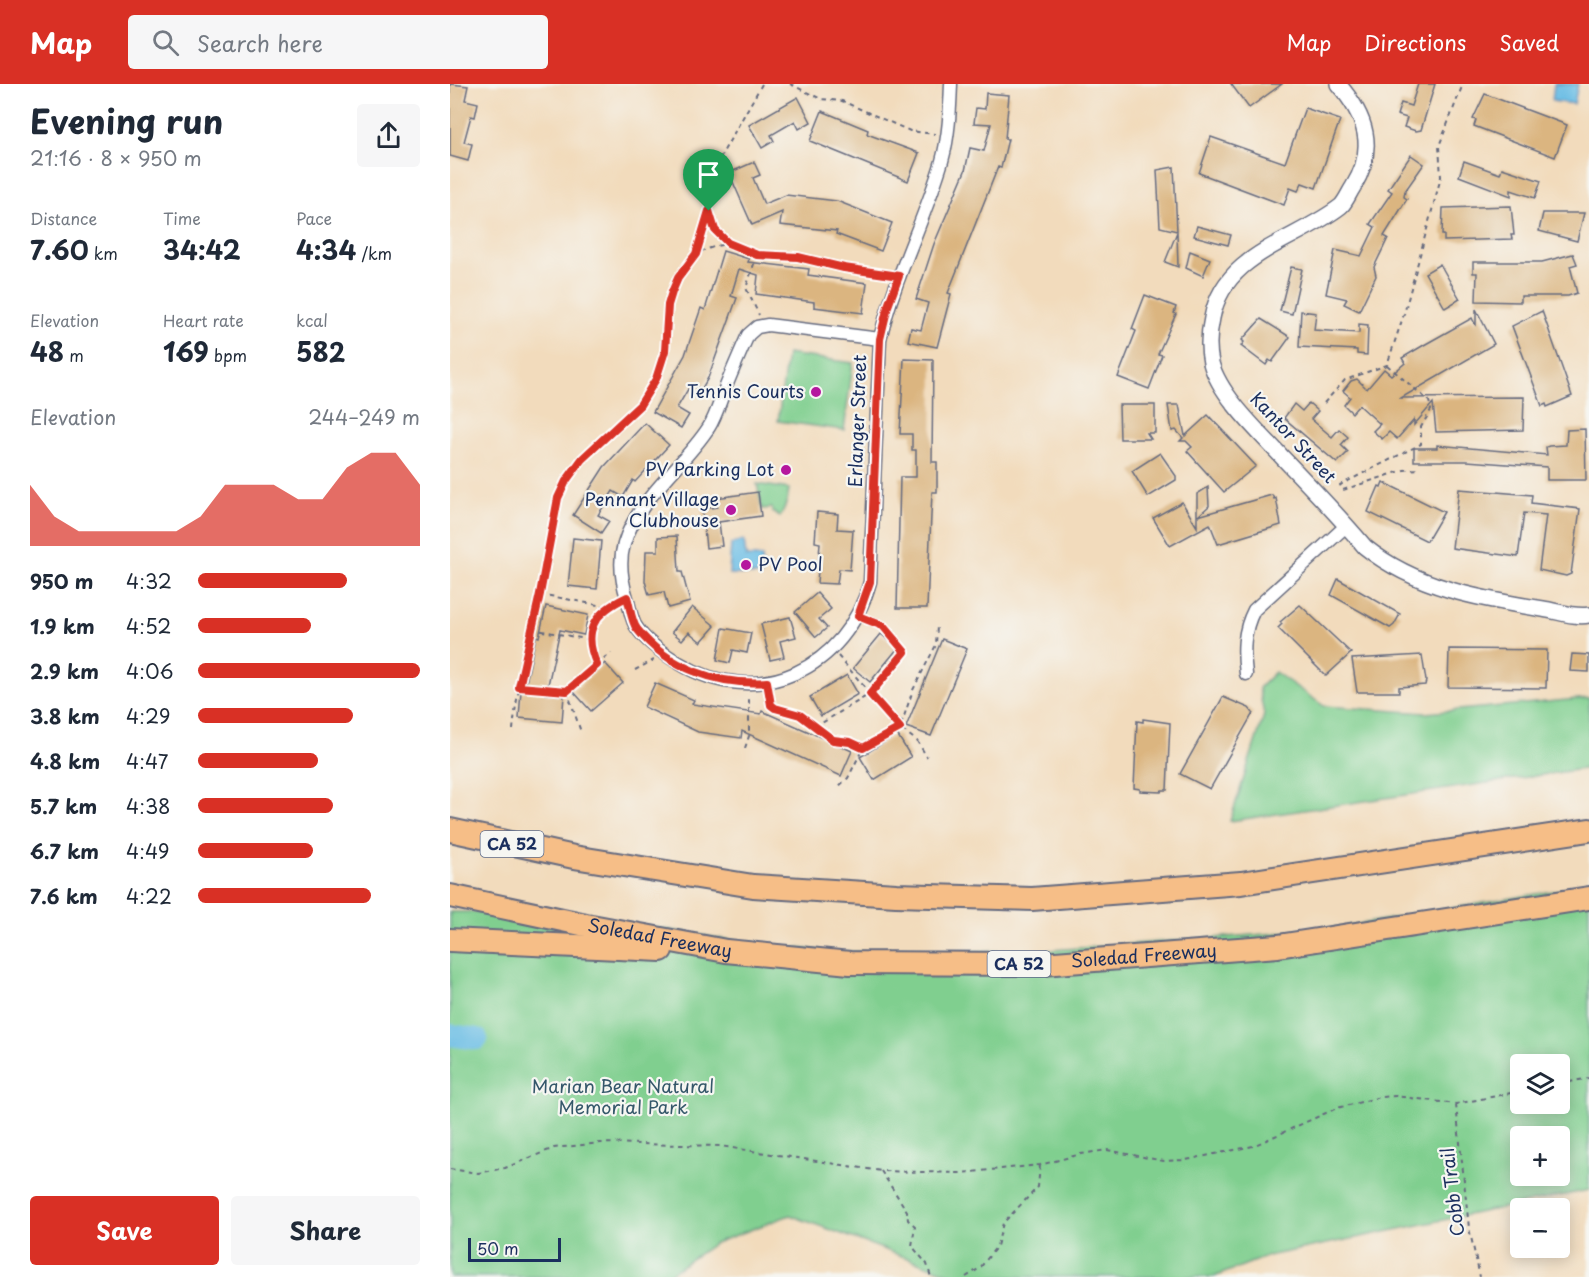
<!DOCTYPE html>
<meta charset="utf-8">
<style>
body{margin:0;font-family:"Playpen Sans",sans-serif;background:#f6f6f7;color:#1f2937;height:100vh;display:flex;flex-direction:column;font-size:22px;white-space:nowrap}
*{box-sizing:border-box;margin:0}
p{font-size:20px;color:#747a83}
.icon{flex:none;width:33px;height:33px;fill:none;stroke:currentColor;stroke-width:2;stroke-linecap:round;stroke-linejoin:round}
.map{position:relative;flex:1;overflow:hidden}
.panel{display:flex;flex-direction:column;background:#fff;width:450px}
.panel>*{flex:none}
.controls{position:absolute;left:1060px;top:970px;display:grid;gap:12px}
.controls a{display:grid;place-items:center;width:60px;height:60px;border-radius:6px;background:#fff;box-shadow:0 3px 15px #0003;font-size:30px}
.scale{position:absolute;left:18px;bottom:15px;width:93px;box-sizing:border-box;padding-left:6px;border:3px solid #1b2f5e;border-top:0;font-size:16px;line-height:21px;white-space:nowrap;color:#1b2f5e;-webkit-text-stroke:4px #f6f6f2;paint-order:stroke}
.pin{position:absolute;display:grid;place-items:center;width:51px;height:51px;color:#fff;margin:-62px -26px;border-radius:50% 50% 50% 0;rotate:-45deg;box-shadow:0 0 6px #0007}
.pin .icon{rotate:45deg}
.round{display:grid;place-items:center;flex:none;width:63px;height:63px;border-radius:6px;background:#f6f6f7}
.head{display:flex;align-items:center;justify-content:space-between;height:102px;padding:0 30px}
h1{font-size:33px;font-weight:700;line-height:45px}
.stats{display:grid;grid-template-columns:repeat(3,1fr);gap:9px;height:102px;padding:6px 30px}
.stats div{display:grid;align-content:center}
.stats b{font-size:26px;font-weight:700}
.stats small{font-size:16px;font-weight:400}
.stats p{font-size:16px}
.chart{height:168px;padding:12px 30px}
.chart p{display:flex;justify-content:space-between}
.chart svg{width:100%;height:108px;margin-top:6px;fill:#d93025;opacity:.7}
.action{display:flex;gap:12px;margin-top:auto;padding:12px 30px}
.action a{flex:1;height:69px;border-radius:6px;background:#d93025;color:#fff;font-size:24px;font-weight:700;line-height:69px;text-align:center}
.action a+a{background:#f6f6f7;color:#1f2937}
ul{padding:0 30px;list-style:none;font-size:20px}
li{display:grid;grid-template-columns:96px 72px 1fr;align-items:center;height:45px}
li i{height:15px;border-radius:8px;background:#d93025}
header{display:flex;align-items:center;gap:36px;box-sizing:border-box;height:84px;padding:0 30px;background:#d93025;color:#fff}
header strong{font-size:28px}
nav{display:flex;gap:33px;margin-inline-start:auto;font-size:21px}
.search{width:420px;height:54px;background:#f6f6f7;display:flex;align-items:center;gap:15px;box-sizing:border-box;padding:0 21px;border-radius:6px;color:#747a83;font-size:22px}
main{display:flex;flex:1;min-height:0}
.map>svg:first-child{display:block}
.green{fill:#80cf8f;stroke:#4e7f76;stroke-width:1.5;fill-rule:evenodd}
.water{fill:#68bce4;stroke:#4276a1;stroke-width:1.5}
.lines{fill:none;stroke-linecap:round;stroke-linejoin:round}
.river{stroke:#68bce4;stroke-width:22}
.building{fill:#dbb580}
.minor-casing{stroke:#666b7f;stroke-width:15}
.tertiary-casing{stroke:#666b7f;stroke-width:18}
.motorway-casing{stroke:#666b7f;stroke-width:26}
.path{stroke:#666b7f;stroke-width:2;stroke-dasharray:4.5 4.5;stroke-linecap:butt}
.minor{stroke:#fff;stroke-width:12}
.tertiary{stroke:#fff;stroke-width:15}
.motorway{stroke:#f6be87;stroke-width:22}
.route-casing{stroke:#fff;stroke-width:12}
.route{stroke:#d93025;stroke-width:8}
.poi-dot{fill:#b5179e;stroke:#f6f6f2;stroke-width:2}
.labels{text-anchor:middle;stroke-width:4.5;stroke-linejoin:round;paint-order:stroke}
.shield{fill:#f6f6f2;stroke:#5d6b8a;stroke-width:1.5}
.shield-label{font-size:16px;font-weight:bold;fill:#1b2f5e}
.poi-label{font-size:18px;fill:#1b2f5e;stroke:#f6f6f2;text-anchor:end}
.street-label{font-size:18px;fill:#1b2f5e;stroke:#f6f6f2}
.park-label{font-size:18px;fill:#34576a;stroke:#f6f6f2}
</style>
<header>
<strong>Map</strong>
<div class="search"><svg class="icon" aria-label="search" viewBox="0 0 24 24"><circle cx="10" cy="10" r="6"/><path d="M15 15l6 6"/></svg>Search here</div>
<nav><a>Map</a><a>Directions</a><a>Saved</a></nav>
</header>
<main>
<section class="panel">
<div class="head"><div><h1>Evening run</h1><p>21:16 · 8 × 950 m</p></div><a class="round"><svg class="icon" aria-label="share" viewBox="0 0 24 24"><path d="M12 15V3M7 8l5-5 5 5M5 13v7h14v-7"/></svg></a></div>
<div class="stats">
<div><p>Distance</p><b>7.60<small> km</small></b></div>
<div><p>Time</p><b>34:42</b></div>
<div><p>Pace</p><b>4:34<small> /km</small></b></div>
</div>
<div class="stats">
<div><p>Elevation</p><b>48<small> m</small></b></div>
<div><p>Heart rate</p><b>169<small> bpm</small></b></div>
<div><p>kcal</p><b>582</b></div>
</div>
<div class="chart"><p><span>Elevation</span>244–249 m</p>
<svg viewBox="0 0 160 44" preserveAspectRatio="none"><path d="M0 44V19L10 32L20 38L30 38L40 38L50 38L60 38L70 32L80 19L90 19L100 19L110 25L120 25L130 12L140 6L150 6L160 19V44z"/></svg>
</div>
<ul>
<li><b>950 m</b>4:32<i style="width:67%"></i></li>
<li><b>1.9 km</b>4:52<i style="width:51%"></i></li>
<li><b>2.9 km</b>4:06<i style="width:100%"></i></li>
<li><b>3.8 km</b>4:29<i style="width:70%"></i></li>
<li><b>4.8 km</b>4:47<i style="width:54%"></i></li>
<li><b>5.7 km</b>4:38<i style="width:61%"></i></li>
<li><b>6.7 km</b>4:49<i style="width:52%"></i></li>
<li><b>7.6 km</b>4:22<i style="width:78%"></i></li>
</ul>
<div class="action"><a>Save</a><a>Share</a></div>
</section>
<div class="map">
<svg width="1139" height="1193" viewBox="0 0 1139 1193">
<rect width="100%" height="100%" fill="#f6f6f2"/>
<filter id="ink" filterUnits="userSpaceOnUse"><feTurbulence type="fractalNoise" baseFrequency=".0167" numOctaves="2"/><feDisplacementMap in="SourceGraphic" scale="12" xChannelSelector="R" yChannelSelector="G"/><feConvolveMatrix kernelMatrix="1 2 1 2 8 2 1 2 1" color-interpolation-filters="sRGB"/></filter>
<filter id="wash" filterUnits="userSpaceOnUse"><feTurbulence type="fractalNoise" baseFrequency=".008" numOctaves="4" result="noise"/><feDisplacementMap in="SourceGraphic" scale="24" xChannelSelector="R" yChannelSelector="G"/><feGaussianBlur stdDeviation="1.35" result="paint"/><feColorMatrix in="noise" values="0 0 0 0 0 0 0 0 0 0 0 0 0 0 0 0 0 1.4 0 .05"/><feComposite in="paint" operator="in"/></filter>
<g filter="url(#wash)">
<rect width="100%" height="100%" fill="#f2dbbc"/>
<!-- green -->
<g class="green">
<polygon points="337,270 403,279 394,346 328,337"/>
<polygon points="307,400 339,405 337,418 330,433 322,428 322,424 312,425"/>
<polygon points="825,588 874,622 976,629 1139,614 1139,684 780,737 814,631 809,604"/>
<path d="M1139,801v305l-321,66 -54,21h-255l-169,-62 -75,28 -50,34h-215v-365l106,-1 192,32 85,9 206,-1 292,-22zM1071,981h39v39h-39zM1071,1053h39v39h-39z"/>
</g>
<!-- water -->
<g class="water">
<polygon points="1104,0 1128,0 1124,20 1102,17"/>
<polygon points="294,456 296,473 312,473 312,491 279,490 281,460"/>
</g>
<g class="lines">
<!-- river -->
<polyline class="river" points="0,951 27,955"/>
</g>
<g id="blocks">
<!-- building -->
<g class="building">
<polygon points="0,0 18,2 15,16 28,19 25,33 21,32 14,58 22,60 18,77 0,72"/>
<polygon points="781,0 832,0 799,24"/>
<polygon points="968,0 985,0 971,46 966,47 954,43 957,34 947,31 951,19 961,22"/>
<polygon points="536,9 559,11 555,55 558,55 551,84 548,83 498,209 501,210 487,263 458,257 461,244 471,246 478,219 466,215 484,160 515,87 520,64 534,67 541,40 524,39 526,24 535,25"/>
<polygon points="1035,10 1117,41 1105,73 1024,42 1026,36 1023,35"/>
<polygon points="348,13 361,38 349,45 345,37 321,51 324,57 312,64 299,41"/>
<polygon points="855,24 890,36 866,104 852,99 848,107 840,104 834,121 749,89 761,53 835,79"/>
<polygon points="372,27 418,46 417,50 469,69 458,97 360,57"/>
<polygon points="961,71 974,80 955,107 954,113 957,115 934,152 938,154 924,183 926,192 909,227 894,220 897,215 876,210 885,166 911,172 925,143 920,140 942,108 938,105"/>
<polygon points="1014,77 1050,90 1052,84 1091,97 1085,114 1061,106 1061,112 1009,92"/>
<polygon points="304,78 310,91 303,94 314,120 336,111 387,117 442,139 431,167 386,150 387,147 330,141 332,128 302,141 279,89"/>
<polygon points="724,83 727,147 710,143 707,86"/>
<polygon points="1061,122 1064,151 1061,151 1062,155 994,157 994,151 992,151 993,124"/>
<polygon points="1093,129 1134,129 1127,157 1089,147"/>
<polygon points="747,142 781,151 778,161 744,152"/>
<polygon points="727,148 728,183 715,178"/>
<polygon points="273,167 299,175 298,178 359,185 358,191 417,199 413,229 364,223 364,218 306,210 308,191 289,185 281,212 287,214 258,294 251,306 241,300 227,324 239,331 231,344 203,328 235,271 251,224 255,226"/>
<polygon points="740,167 760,175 753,192 736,184"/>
<polygon points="1123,170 1127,180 1120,182 1127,209 1118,212 1071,212 1071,218 1026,217 1027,189 1023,189 1023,178 1092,178"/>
<polygon points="990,180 1010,215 995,224 975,189"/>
<polygon points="841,183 852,185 842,230 830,227"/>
<polygon points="695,211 726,223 724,229 726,230 708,270 712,271 699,305 668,293 686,247 682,245"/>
<polygon points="1026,225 1044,260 951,314 1074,313 1073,346 986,348 983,319 964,341 964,336 947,355 939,348 932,355 923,347 930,340 909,321 902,329 894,321 900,313 893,307 901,297 907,295 917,305 934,285 941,291 955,279 952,274 974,261 1022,234 1026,242"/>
<polygon points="851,227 866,229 864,246 909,249 909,240 918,241 917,271 907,270 907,266 849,263"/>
<polygon points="1092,227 1122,312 1097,323 1096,320 1092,322 1062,242"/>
<polygon points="811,235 840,253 822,278 819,276 816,281 791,262 794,258 792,256"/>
<polygon points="454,275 483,276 482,378 487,378 487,408 482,408 477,524 447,524 450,393 466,393 466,366 462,366 462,350 450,350"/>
<polygon points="859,319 868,327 861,335 882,353 889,345 898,353 891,361 898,368 887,379 834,334 844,320 852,327"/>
<polygon points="669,321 705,321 705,349 697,349 701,355 670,355"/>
<polygon points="718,321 729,321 735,352 758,331 806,382 774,408 737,367 742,363 736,357 730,357 733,354 726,346 722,347"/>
<polygon points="195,339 219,361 185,398 183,396 173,413 163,407 148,431 159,437 151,449 123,431 154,383"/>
<polygon points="1135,345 1136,396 1097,396 1097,383 1017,377 964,377 964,364 987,364 987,361 1097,371 1096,363 1099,362 1116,361 1117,346"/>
<polygon points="710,369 726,392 726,396 698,413 682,387"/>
<polygon points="933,398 994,428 977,457 918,428 929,402 931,403"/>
<polygon points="758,403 759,422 748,432 822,411 824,415 826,414 831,441 768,460 760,440 720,462 703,434 732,418 747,443 747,410"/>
<polygon points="1009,405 1082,411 1081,419 1130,425 1121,490 1116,492 1089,486 1096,431 1074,429 1068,473 1002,464"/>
<polygon points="308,408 311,432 269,438 272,462 256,464 252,425 267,423 266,414"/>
<polygon points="367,428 388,430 387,445 403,446 400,486 389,485 387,500 367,499 370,459 365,458"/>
<polygon points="227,452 229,488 232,488 240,518 218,524 214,508 199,511 195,497 196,467 208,467 208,453"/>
<polygon points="123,454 151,457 147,505 118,502"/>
<polygon points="888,495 950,530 944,541 940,544 881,511"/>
<polygon points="367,509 381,525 369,535 377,544 366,553 345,528"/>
<polygon points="850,521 901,569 876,592 828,544 832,540 830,538"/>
<polygon points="96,522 138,531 134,551 110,546 96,610 114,611 112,638 69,634 71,607 74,608 86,552 89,553"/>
<polygon points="242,523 265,542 251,558 239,548 232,556 222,548"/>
<polygon points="340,533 346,553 330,557 334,573 320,576 311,540"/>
<polygon points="273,544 301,549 297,569 283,566 280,579 267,576"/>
<polygon points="431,550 448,564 420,598 403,584"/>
<polygon points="492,555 517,565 481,652 456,643"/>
<polygon points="999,565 1097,566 1096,604 998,603"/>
<polygon points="1122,570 1139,571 1139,588 1120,587"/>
<polygon points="972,571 976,597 975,601 949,603 949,608 907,608 902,575"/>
<polygon points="155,579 173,599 141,627 123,607"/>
<polygon points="397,591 408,610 371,632 360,613"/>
<polygon points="205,599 244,616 242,620 311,630 312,627 402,667 391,692 292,647 291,654 248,648 194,623"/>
<polygon points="773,613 799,624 803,629 760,705 730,690"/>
<polygon points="693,635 720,639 717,706 712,706 711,708 690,707 690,705 684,704 687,637 693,638"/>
<polygon points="447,650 461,673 424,696 410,673"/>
</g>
</g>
</g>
<g filter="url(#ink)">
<use href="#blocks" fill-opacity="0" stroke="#666b7f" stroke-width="1.5"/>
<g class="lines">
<!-- minor casing -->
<g class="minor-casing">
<g id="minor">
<path d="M430,255l-112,-14 -11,2 -9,8c-8,18 -16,36 -23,54 -5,12 -9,27 -16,38 -25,39 -72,72 -85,117 -5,17 -2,38 3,54 3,9 4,23 10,30 9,14 27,26 42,35 79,48 167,6 191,-81l10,-243c14,-61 44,-117 62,-178 7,-25 8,-51 9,-77"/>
<path d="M796,590c-3,-23 -3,-43 8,-64l93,-85"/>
</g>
</g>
<!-- tertiary casing -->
<g class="tertiary-casing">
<path id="tertiary" d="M888,0c28,32 39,64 15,103 -4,6 -7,14 -12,19 -46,36 -117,47 -129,112 -3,13 -4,31 -1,45 9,33 48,69 71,94 28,29 57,59 83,90 51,41 115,52 178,62 14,2 32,9 46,6"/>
</g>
<!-- motorway casing -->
<g class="motorway-casing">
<g id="motorway">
<polyline points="0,746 124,773 303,802 446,811 582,815 791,799 1139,746"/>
<path id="s1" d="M0,812l136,29 140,26 124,12 192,1 236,-18 311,-48"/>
<polyline points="0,856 211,866"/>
</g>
</g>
<!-- path -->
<g class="path">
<polyline points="312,0 272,70 261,96 259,127 265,145 278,159 307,171 348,173 394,184 437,190"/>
<polyline points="340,0 371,15 392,17 460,47 485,50"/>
<polyline points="246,170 259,127"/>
<polyline points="307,171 296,204 309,231"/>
<polyline points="937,281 979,317 981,326 971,343 971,360 890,401 893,406 954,386 969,385"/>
<polyline points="874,319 895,296 937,281 954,230 991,93 989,62 1013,0"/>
<polyline points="90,510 158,523 166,518"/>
<polyline points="82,545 141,556 146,534 158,523"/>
<polyline points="388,572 450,644 463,606 486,561 487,542"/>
<polyline points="147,581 161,569"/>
<polyline points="185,586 204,576"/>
<polyline points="69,603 117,607 147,581 141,556"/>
<polyline points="117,607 131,648"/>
<path d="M319,610l6,14c29,5 32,19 55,30 10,5 22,5 33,10l-15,30 -9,8"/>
<polyline points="365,643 420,610 455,568 433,542 417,535"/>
<path d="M63,646c4,-46 18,-90 27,-134 8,-37 6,-83 26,-116 23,-39 71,-59 90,-101 18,-38 4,-76 30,-112 4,-5 7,-11 12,-14 9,-5 20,-7 30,-10"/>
<polyline points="295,664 299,652 299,611"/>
<polyline points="413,664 450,644 467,657 477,673"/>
<polyline points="1110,1000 1139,994"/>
<polyline points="1006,1021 1019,1144 1030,1193"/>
<polyline points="0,1085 28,1089 55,1084 104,1064 151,1059 270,1062 431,1087 511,1089 590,1081 631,1070 657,1066 714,1077 736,1076 803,1062 887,1024 931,1013 946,1012 1006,1020 1071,1007"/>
<polyline points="431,1087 457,1127 458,1136 465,1142 462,1162 477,1180 481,1193"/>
<polyline points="516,1193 530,1184 547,1162 553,1139 588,1103 590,1081"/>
</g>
<!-- minor -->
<use href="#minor" class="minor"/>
<!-- tertiary -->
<use href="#tertiary" class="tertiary"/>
<!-- motorway -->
<use href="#motorway" class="motorway"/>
</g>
</g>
<g class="lines" filter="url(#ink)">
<!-- route casing -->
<g class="route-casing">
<path id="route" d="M259,127l6,19 13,13 29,12 41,2 46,11 55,8 -11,30 -8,33 -10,243 -12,34 25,10 22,26 -35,42 30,34 -37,20 -13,-6 -17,-2 -33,-25 -25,-7 -4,-3 -4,-23c-49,4 -99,-14 -130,-53 -6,-8 -7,-23 -10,-32 -32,15 -46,33 -30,68l-30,26 -48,-4 21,-93 18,-96 8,-17 16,-22 58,-54 16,-26 9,-28 3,-46 4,-13 6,-14 18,-24z"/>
</g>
<!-- route -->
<use href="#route" class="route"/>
</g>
<!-- markers -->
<g class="poi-dot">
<circle cx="366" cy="308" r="6"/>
<circle cx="336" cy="386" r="6"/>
<circle cx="281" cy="426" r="6"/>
<circle cx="296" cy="481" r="6"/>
</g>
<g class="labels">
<!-- shield labels -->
<g class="shield">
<rect x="30.5" y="747" width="63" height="26" rx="4.5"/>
<rect x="537.5" y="867" width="63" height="26" rx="4.5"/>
</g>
<g class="shield-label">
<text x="62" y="766">CA 52</text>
<text x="569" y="886">CA 52</text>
</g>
<!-- poi labels -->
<g class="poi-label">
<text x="354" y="314">Tennis Courts</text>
<text x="324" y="392">PV Parking Lot</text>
<text x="269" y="422">Pennant Village<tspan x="269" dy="21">Clubhouse</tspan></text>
<text x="308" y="487" text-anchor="start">PV Pool</text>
</g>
<!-- street labels -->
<g class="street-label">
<text transform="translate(408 337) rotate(-88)" y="6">Erlanger Street</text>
<text transform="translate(843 354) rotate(47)" y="6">Kantor Street</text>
<text dy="6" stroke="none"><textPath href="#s1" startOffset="214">Soledad Freeway</textPath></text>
<text dy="6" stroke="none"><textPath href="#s1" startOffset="700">Soledad Freeway</textPath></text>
<text transform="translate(1003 1108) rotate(-97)" y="6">Cobb Trail</text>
</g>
<!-- park labels -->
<g class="park-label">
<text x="173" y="1009">Marian Bear Natural<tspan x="173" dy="21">Memorial Park</tspan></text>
</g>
</g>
</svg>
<div class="controls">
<a><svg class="icon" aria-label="layers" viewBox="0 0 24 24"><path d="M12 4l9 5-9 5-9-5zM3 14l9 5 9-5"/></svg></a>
<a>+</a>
<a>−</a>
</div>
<div class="scale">50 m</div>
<div class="pin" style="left:259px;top:127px;background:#1e9e55"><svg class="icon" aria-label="arrive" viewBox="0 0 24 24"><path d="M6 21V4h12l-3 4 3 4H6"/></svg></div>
</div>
</main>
